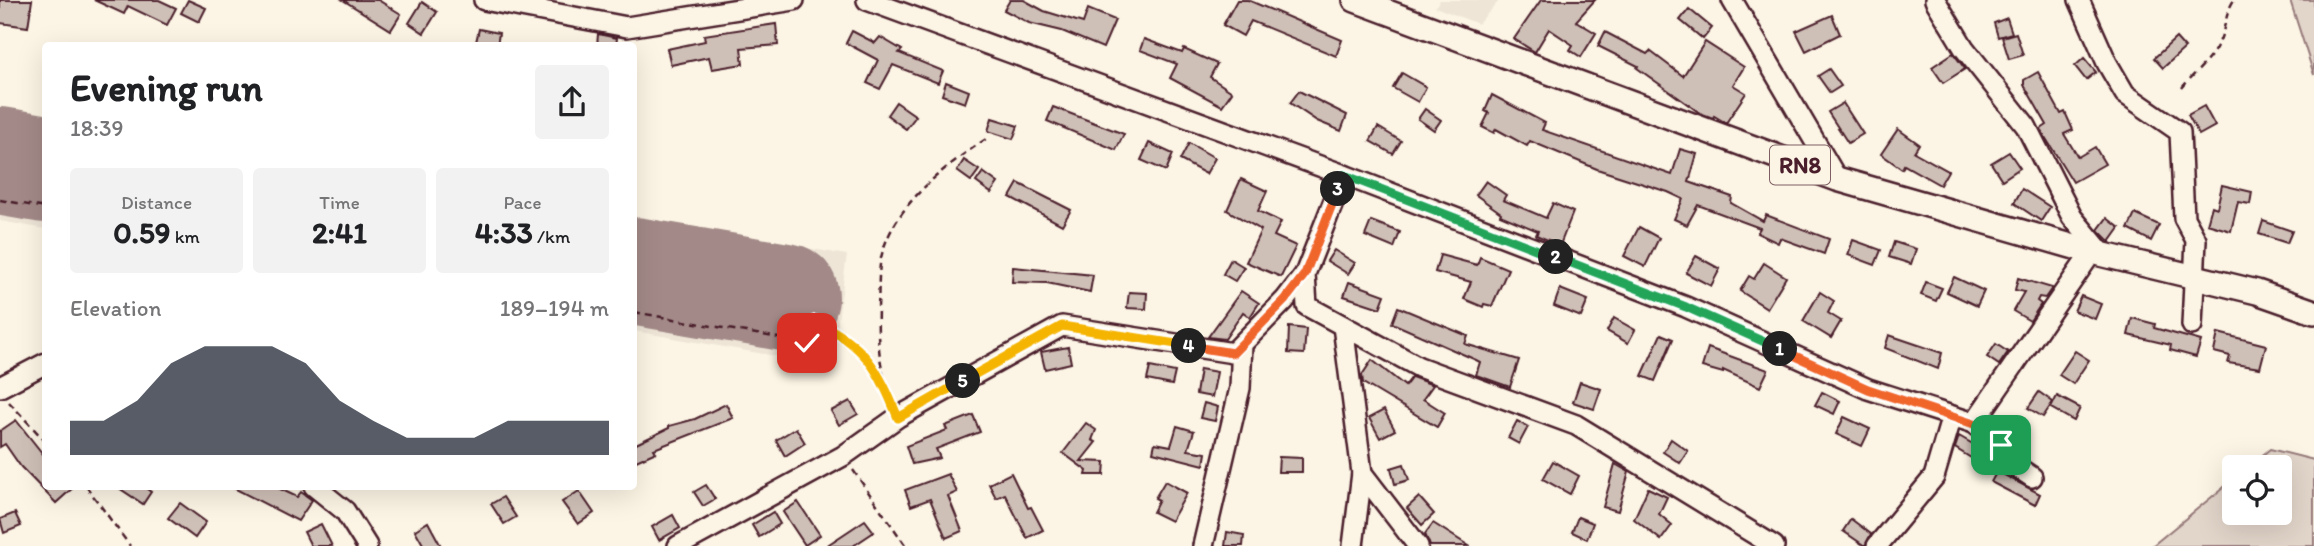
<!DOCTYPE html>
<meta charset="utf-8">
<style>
body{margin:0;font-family:Itim,sans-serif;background:#f2f2f2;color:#202124;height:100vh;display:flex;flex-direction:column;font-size:26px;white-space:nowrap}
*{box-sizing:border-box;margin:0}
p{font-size:23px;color:#757577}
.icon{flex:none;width:38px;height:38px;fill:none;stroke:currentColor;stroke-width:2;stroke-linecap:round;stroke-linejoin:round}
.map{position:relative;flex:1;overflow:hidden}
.drawer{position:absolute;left:42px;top:42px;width:595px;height:448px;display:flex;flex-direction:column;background:#fff;border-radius:7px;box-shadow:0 7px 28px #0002}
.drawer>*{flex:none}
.tools{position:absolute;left:2222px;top:455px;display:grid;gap:14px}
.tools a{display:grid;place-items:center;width:70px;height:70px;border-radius:7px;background:#fff;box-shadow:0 7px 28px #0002;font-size:35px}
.pin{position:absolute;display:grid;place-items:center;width:60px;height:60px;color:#fff;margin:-30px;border-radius:14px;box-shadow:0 4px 10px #0006}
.km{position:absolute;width:35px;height:35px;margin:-18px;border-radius:50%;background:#222;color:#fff;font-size:19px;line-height:35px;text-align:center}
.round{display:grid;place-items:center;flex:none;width:74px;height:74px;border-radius:7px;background:#f2f2f2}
.summary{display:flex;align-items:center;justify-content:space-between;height:119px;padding:0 28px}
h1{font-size:38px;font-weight:800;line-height:52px}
.metrics{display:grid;grid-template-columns:repeat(3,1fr);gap:10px;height:119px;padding:7px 28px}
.metrics div{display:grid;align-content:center;border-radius:7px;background:#f2f2f2;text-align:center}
.metrics b{font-size:30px;font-weight:800}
.metrics small{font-size:19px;font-weight:400}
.metrics p{font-size:19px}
.chart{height:196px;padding:14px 28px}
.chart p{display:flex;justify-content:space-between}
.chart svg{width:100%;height:126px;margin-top:7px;fill:#111827;opacity:.7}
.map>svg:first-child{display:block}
.built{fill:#eee5d7}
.green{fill:#e2d5ca;stroke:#967a7a;stroke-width:2}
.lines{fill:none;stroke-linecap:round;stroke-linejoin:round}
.runway{stroke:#a38a88;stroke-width:108}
.building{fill:#cfc0b7;stroke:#4a1f2b;stroke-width:2}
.minor-casing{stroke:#4a1f2b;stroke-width:24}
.major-casing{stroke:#4a1f2b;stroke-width:28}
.path{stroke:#4a1f2b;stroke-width:2.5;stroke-dasharray:7 5;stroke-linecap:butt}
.minor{stroke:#fcf5e5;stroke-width:19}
.major{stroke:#fcf5e5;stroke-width:23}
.split-1-casing{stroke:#fff;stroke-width:14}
.split-2-casing{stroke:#fff;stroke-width:14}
.split-3-casing{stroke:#fff;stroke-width:14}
.split-4-casing{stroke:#fff;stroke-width:14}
.split-5-casing{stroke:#fff;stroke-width:14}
.split-6-casing{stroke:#fff;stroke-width:14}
.split-1{stroke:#f0652b;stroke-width:9}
.split-2{stroke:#22a559;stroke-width:9}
.split-3{stroke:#22a559;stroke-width:9}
.split-4{stroke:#f0652b;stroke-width:9}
.split-5{stroke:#f5b400;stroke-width:9}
.split-6{stroke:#f5b400;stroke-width:9}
.labels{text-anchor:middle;stroke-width:7;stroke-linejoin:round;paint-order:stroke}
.shield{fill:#fcf5e5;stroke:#7f5f63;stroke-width:2}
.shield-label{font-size:23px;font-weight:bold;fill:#4a1f2b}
</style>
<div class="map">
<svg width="2314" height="546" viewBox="0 0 2314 546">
<rect width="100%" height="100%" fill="#fcf5e5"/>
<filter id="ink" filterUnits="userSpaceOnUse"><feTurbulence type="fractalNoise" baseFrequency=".0143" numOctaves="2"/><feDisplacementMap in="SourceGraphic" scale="14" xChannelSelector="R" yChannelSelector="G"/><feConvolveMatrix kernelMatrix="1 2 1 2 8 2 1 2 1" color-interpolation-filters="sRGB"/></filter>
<g filter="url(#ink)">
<!-- built -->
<g class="built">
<polygon points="1440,0 1500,0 1478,24 1435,7"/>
<polygon points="0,110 45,117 45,229 0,221"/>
<polygon points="634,218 847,255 832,366 634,331"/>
</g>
<!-- green -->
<g class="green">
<polygon points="2290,0 2314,0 2314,75"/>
<polygon points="2270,449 2314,460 2314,546 2152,546 2235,478 2235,513 2280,513 2280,467 2248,467"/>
</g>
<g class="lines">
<!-- runway -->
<g class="runway">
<polyline points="0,161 46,169"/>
<polyline points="634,271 785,297"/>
</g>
</g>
<!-- building -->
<g class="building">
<polygon points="0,0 32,0 28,27 0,23"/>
<polygon points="94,0 159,0 176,8 167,25 128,6 124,14"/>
<polygon points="188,0 206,8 199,22 181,13"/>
<polygon points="343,0 378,0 401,14 391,30"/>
<polygon points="1010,0 1024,0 1044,11 1083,23 1088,9 1115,20 1103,48 1062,31 1029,23 1004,10"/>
<polygon points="1237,0 1248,0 1342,40 1336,56 1251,21 1243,36 1223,25"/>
<polygon points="1541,0 1595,0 1576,21 1596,33 1581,57 1570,50 1573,45 1549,29 1535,52 1514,39"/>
<polygon points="422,2 437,12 424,33 409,23"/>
<polygon points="1689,9 1712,28 1703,39 1680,20"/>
<polygon points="1832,15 1840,34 1806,51 1796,31"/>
<polygon points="2007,18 2012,33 1998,37 1994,23"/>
<polygon points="776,24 778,45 741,48 743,64 712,69 709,57 671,65 667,49 705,41 704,35"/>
<polygon points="479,29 499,33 497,46 476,42"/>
<polygon points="852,31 875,43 880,37 902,50 899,53 943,71 938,83 893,65 880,89 867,83 878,60 846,43"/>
<polygon points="1605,32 1647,54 1650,51 1683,76 1705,42 1744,67 1733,85 1746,93 1726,123 1714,116 1713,118 1700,113 1637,68 1638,66 1598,46"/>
<polygon points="2016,33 2023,55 2009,59 2002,37"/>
<polygon points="598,34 617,38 616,46 597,46"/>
<polygon points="2176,38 2185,48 2163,68 2154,58"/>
<polygon points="1144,39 1182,53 1184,49 1217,64 1210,77 1232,92 1222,106 1170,78 1177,64 1140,50"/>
<polygon points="1953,53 1965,69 1943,83 1932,67"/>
<polygon points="2084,58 2096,72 2086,80 2075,66"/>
<polygon points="1829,69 1841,86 1830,93 1818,76"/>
<polygon points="2038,72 2061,114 2065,112 2073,130 2064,134 2078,157 2095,147 2105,164 2073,182 2045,137 2041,129 2047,125 2024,85 2024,80"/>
<polygon points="1402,73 1426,87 1418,102 1393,88"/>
<polygon points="946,82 969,91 965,103 942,95"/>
<polygon points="1299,91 1347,115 1341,131 1317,121 1290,103"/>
<polygon points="1492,95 1545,123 1542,130 1672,175 1680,149 1697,154 1689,182 1732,197 1731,203 1763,221 1766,215 1829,239 1824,254 1780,238 1778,243 1757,233 1760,228 1698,205 1687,225 1674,219 1683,199 1668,192 1597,169 1530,141 1527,146 1496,129 1494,133 1482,127 1489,113 1485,111"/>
<polygon points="896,102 916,116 906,129 887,115"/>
<polygon points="1843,103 1863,134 1848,143 1828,112"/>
<polygon points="2204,106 2215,126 2199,135 2188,115"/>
<polygon points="1053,107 1124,134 1116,150 1047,121"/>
<polygon points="1425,109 1441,120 1434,130 1418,119"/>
<polygon points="992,118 1018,126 1013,139 988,131"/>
<polygon points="1378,127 1401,141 1393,154 1370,141"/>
<polygon points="1898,129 1919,144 1914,152 1948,171 1940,185 1904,165 1902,169 1881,154"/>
<polygon points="1149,143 1173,154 1166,171 1141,160"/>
<polygon points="1189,143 1215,158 1206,174 1180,160"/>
<polygon points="2009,152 2020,168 2002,180 1991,163"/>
<polygon points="964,160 979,170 971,181 957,171"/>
<polygon points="983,172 998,183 991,193 976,182"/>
<polygon points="1241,179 1267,191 1258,211 1281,222 1274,236 1296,246 1281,277 1246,262 1261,230 1227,210"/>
<polygon points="1486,181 1506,195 1503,200 1546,218 1553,203 1573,212 1560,245 1536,235 1538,231 1500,215 1501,213 1476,195"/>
<polygon points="1018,183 1071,210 1062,225 1010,197"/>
<polygon points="2222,185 2252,192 2250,204 2238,202 2231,231 2207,224 2212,206 2217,208"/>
<polygon points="2022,189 2050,207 2041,221 2014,203"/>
<polygon points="2135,214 2159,225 2151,241 2128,229"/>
<polygon points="2107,218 2120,228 2110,242 2098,230"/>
<polygon points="1371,221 1400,232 1394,248 1365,236"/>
<polygon points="2263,221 2292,231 2287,243 2259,234"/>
<polygon points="1639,227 1659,238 1645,267 1624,256"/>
<polygon points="1853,240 1881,250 1875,265 1848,255"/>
<polygon points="1894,242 1916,249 1911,264 1889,257"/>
<polygon points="1334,250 1355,263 1348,274 1327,261"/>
<polygon points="1440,255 1477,265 1480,257 1508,269 1492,306 1484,304 1483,307 1464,299 1471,282 1435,272"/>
<polygon points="1696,256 1720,269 1711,286 1686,273"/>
<polygon points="1231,259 1244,267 1235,281 1223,274"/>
<polygon points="1764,263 1786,277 1767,308 1740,291 1749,276 1754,279"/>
<polygon points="1013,267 1093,275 1090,292 1047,283 1012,282"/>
<polygon points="1954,277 1984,291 1977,306 1947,292"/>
<polygon points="2018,278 2052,288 2045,298 2039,297 2037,301 2041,304 2030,321 2013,311 2024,292 2015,290"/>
<polygon points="1349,282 1385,295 1380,308 1344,296"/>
<polygon points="1926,282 1942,288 1936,301 1921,295"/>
<polygon points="1560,289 1588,300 1581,317 1554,306"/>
<polygon points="1241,291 1259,303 1250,317 1243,312 1225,339 1208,337"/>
<polygon points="1129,292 1147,293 1146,309 1127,308"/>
<polygon points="1820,292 1834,301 1828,313 1841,321 1831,338 1803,321"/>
<polygon points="2081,296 2101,304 2095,319 2074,311"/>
<polygon points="1398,307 1468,336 1465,344 1519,360 1510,387 1476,375 1480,362 1476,360 1392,323"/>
<polygon points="1614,318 1635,330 1628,343 1607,331"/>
<polygon points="2132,318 2155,324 2154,328 2201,341 2196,357 2170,350 2171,345 2128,335"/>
<polygon points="1289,327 1306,329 1304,354 1288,353"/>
<polygon points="2218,333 2266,345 2260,368 2228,363 2230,356 2214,352"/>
<polygon points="1661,334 1673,339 1655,381 1642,376"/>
<polygon points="1889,335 1942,353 1938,369 1885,348"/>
<polygon points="1996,344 2008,352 1999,365 1987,357"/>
<polygon points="1068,347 1071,363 1045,369 1041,352"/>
<polygon points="1708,348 1768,370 1760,387 1723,370 1723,373 1702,367"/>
<polygon points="2075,351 2089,360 2073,384 2059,375"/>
<polygon points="1372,360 1405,386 1412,377 1433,385 1423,399 1445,413 1437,427 1363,383 1362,375"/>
<polygon points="1150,367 1175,372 1172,385 1147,380"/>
<polygon points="1200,369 1217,372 1212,397 1196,394"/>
<polygon points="1580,382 1601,389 1594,409 1573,402"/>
<polygon points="1822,392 1840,401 1834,414 1815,405"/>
<polygon points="2039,392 2053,402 2043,417 2028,408"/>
<polygon points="2057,396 2080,408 2074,421 2051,408"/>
<polygon points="850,401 858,414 839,425 831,411"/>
<polygon points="1204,403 1218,407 1215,421 1200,418"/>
<polygon points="726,404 733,418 654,449 656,452 634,462 634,445 669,428 669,426 695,419"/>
<polygon points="1384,410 1395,430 1380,438 1369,418"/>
<polygon points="973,415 980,432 936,449 940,458 912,464 906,446 947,430 945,426"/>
<polygon points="1844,417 1870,429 1862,446 1836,434"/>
<polygon points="16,420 46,458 46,486 75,486 56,503 21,467 5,444 0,447 0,431"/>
<polygon points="1517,421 1528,427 1519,444 1508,438"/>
<polygon points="1086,423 1096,430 1092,440 1096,442 1081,461 1105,462 1104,475 1086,475 1087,471 1063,453"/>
<polygon points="1177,426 1194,431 1188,450 1206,453 1204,465 1153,452 1155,443 1171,446"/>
<polygon points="796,428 805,443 785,456 776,440"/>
<polygon points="1959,436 1978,447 1971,458 1955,448"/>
<polygon points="1671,439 1688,451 1680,463 1663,452"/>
<polygon points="1279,457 1302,458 1302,472 1278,472"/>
<polygon points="1553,461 1579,476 1570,494 1543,479"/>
<polygon points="1404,464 1409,480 1395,484 1391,468"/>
<polygon points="1615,464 1629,472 1618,511 1603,507"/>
<polygon points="1997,471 2040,494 2035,505 1991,482"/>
<polygon points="1011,473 1028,508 1031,507 1043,530 1027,538 1005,494 996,498 989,484"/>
<polygon points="948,474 957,492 948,496 962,531 946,538 930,499 911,506 905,490"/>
<polygon points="1165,481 1187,493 1171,521 1153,512 1159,500 1155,498"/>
<polygon points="706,485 715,499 703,506 694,492"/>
<polygon points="116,486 143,486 151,492 143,504"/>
<polygon points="230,486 274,486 297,497 301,492 312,500 298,521"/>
<polygon points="1648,488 1667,497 1659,514 1672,525 1661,540 1634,519"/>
<polygon points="579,491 594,513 578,524 562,502"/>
<polygon points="503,497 516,517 504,524 491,504"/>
<polygon points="1419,497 1434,514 1422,525 1407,508"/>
<polygon points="798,502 820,535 805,545 783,512"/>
<polygon points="180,503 206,522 195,538 168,518"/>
<polygon points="773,512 780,524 759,537 752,525"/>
<polygon points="15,513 21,526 4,533 0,519"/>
<polygon points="673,515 680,528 659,540 652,527"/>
<polygon points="1578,517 1593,523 1587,539 1572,532"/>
<polygon points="1851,519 1871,534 1865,546 1843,531"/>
<polygon points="865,520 874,532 853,546 826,546"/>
<polygon points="428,522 441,546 424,546 415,530"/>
<polygon points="1433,523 1469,546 1430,546 1425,534"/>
<polygon points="321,524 332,546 311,546 304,532"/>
<polygon points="1227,532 1244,535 1243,546 1225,546"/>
</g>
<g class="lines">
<!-- minor casing -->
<g class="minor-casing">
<g id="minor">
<polyline points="484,0 627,27 794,0"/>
<polyline points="867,0 1344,175 1686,307 1868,389 1974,423 2092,252"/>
<polyline points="1732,0 1837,179"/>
<polyline points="1935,0 1964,48 2026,126 2072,217 2101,252"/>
<polyline points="2079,0 2107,63 2125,94 2180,132 2184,218 2196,240 2192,325"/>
<polyline points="1344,175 1305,274 1307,306 1419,367 1576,425 1774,546"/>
<polyline points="1343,326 1362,473 1418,546"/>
<polyline points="0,387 46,363"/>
<polyline points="1974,423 2001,445 2017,467 2032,477"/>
<polyline points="314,486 345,511 367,546"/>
<polyline points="678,546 843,456 898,417 1062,326 1233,353 1285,300 1305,274"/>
<polyline points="1203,546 1240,388 1242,344"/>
<polyline points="1353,546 1362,473"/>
<polyline points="1877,546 1934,477 1952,416"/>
</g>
</g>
<!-- major casing -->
<g class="major-casing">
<polyline id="major" points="1355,0 1837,179 2092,252 2257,292 2314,312"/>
</g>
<!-- path -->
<g class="path">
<path d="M2182,88c11,-14 27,-26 35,-42 9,-15 7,-31 17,-46"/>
<polyline points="0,200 46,208"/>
<polyline points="634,312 807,343 815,321 841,333 861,348 882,376"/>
<path d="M892,401c-13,-31 -15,-60 -14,-94 1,-16 0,-33 3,-49 12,-53 65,-93 108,-121"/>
<polyline points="9,402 46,442"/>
<polyline points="853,470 906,546"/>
<polyline points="86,486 130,546"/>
</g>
<!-- minor -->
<use href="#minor" class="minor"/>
<!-- major -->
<use href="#major" class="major"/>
</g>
</g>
<g class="lines" filter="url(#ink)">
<!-- split-1 casing -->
<g class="split-1-casing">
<polyline id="split-1" points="1780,349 1868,389 1974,424 2001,445"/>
</g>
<!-- split-2 casing -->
<g class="split-2-casing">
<polyline id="split-2" points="1556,257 1686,307 1780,349"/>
</g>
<!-- split-3 casing -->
<g class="split-3-casing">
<polyline id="split-3" points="1338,189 1344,175 1556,257"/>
</g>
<!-- split-4 casing -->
<g class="split-4-casing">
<polyline id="split-4" points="1189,346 1233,353 1285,300 1305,274 1338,189"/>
</g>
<!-- split-5 casing -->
<g class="split-5-casing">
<polyline id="split-5" points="963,381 1062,326 1189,346"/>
</g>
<!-- split-6 casing -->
<g class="split-6-casing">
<path id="split-6" d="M807,343l8,-22c50,24 63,47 83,97l65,-37"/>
</g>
<!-- split-1 -->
<use href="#split-1" class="split-1"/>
<!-- split-2 -->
<use href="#split-2" class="split-2"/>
<!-- split-3 -->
<use href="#split-3" class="split-3"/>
<!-- split-4 -->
<use href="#split-4" class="split-4"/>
<!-- split-5 -->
<use href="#split-5" class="split-5"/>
<!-- split-6 -->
<use href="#split-6" class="split-6"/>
</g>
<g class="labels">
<!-- shield labels -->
<rect class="shield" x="1770" y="145.5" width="60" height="39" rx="5"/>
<g class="shield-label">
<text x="1800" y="173">RN8</text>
</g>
</g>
</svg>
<div class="tools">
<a><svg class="icon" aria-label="locate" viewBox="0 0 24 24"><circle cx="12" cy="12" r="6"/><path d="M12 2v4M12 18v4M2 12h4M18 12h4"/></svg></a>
</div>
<div class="pin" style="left:2001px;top:445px;background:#1e9e55"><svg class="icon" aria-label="arrive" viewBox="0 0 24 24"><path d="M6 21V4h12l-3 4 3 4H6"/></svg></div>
<div class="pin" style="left:807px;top:343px;background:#d93025"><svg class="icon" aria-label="check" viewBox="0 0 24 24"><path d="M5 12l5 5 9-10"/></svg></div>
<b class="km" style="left:1780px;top:349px">1</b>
<b class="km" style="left:1556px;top:257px">2</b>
<b class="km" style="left:1338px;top:189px">3</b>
<b class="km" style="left:1189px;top:346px">4</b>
<b class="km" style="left:963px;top:381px">5</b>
<section class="drawer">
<div class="summary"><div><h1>Evening run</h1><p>18:39</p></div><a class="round"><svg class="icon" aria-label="share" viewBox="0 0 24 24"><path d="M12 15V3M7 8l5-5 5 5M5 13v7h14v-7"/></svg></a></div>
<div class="metrics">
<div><p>Distance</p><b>0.59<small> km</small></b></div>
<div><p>Time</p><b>2:41</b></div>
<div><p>Pace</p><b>4:33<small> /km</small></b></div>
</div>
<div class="chart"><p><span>Elevation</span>189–194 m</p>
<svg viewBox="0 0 160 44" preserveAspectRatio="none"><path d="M0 44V32L10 32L20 25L30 12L40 6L50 6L60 6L70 12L80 25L90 32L100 38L110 38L120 38L130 32L140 32L150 32L160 32V44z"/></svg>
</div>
</section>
</div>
